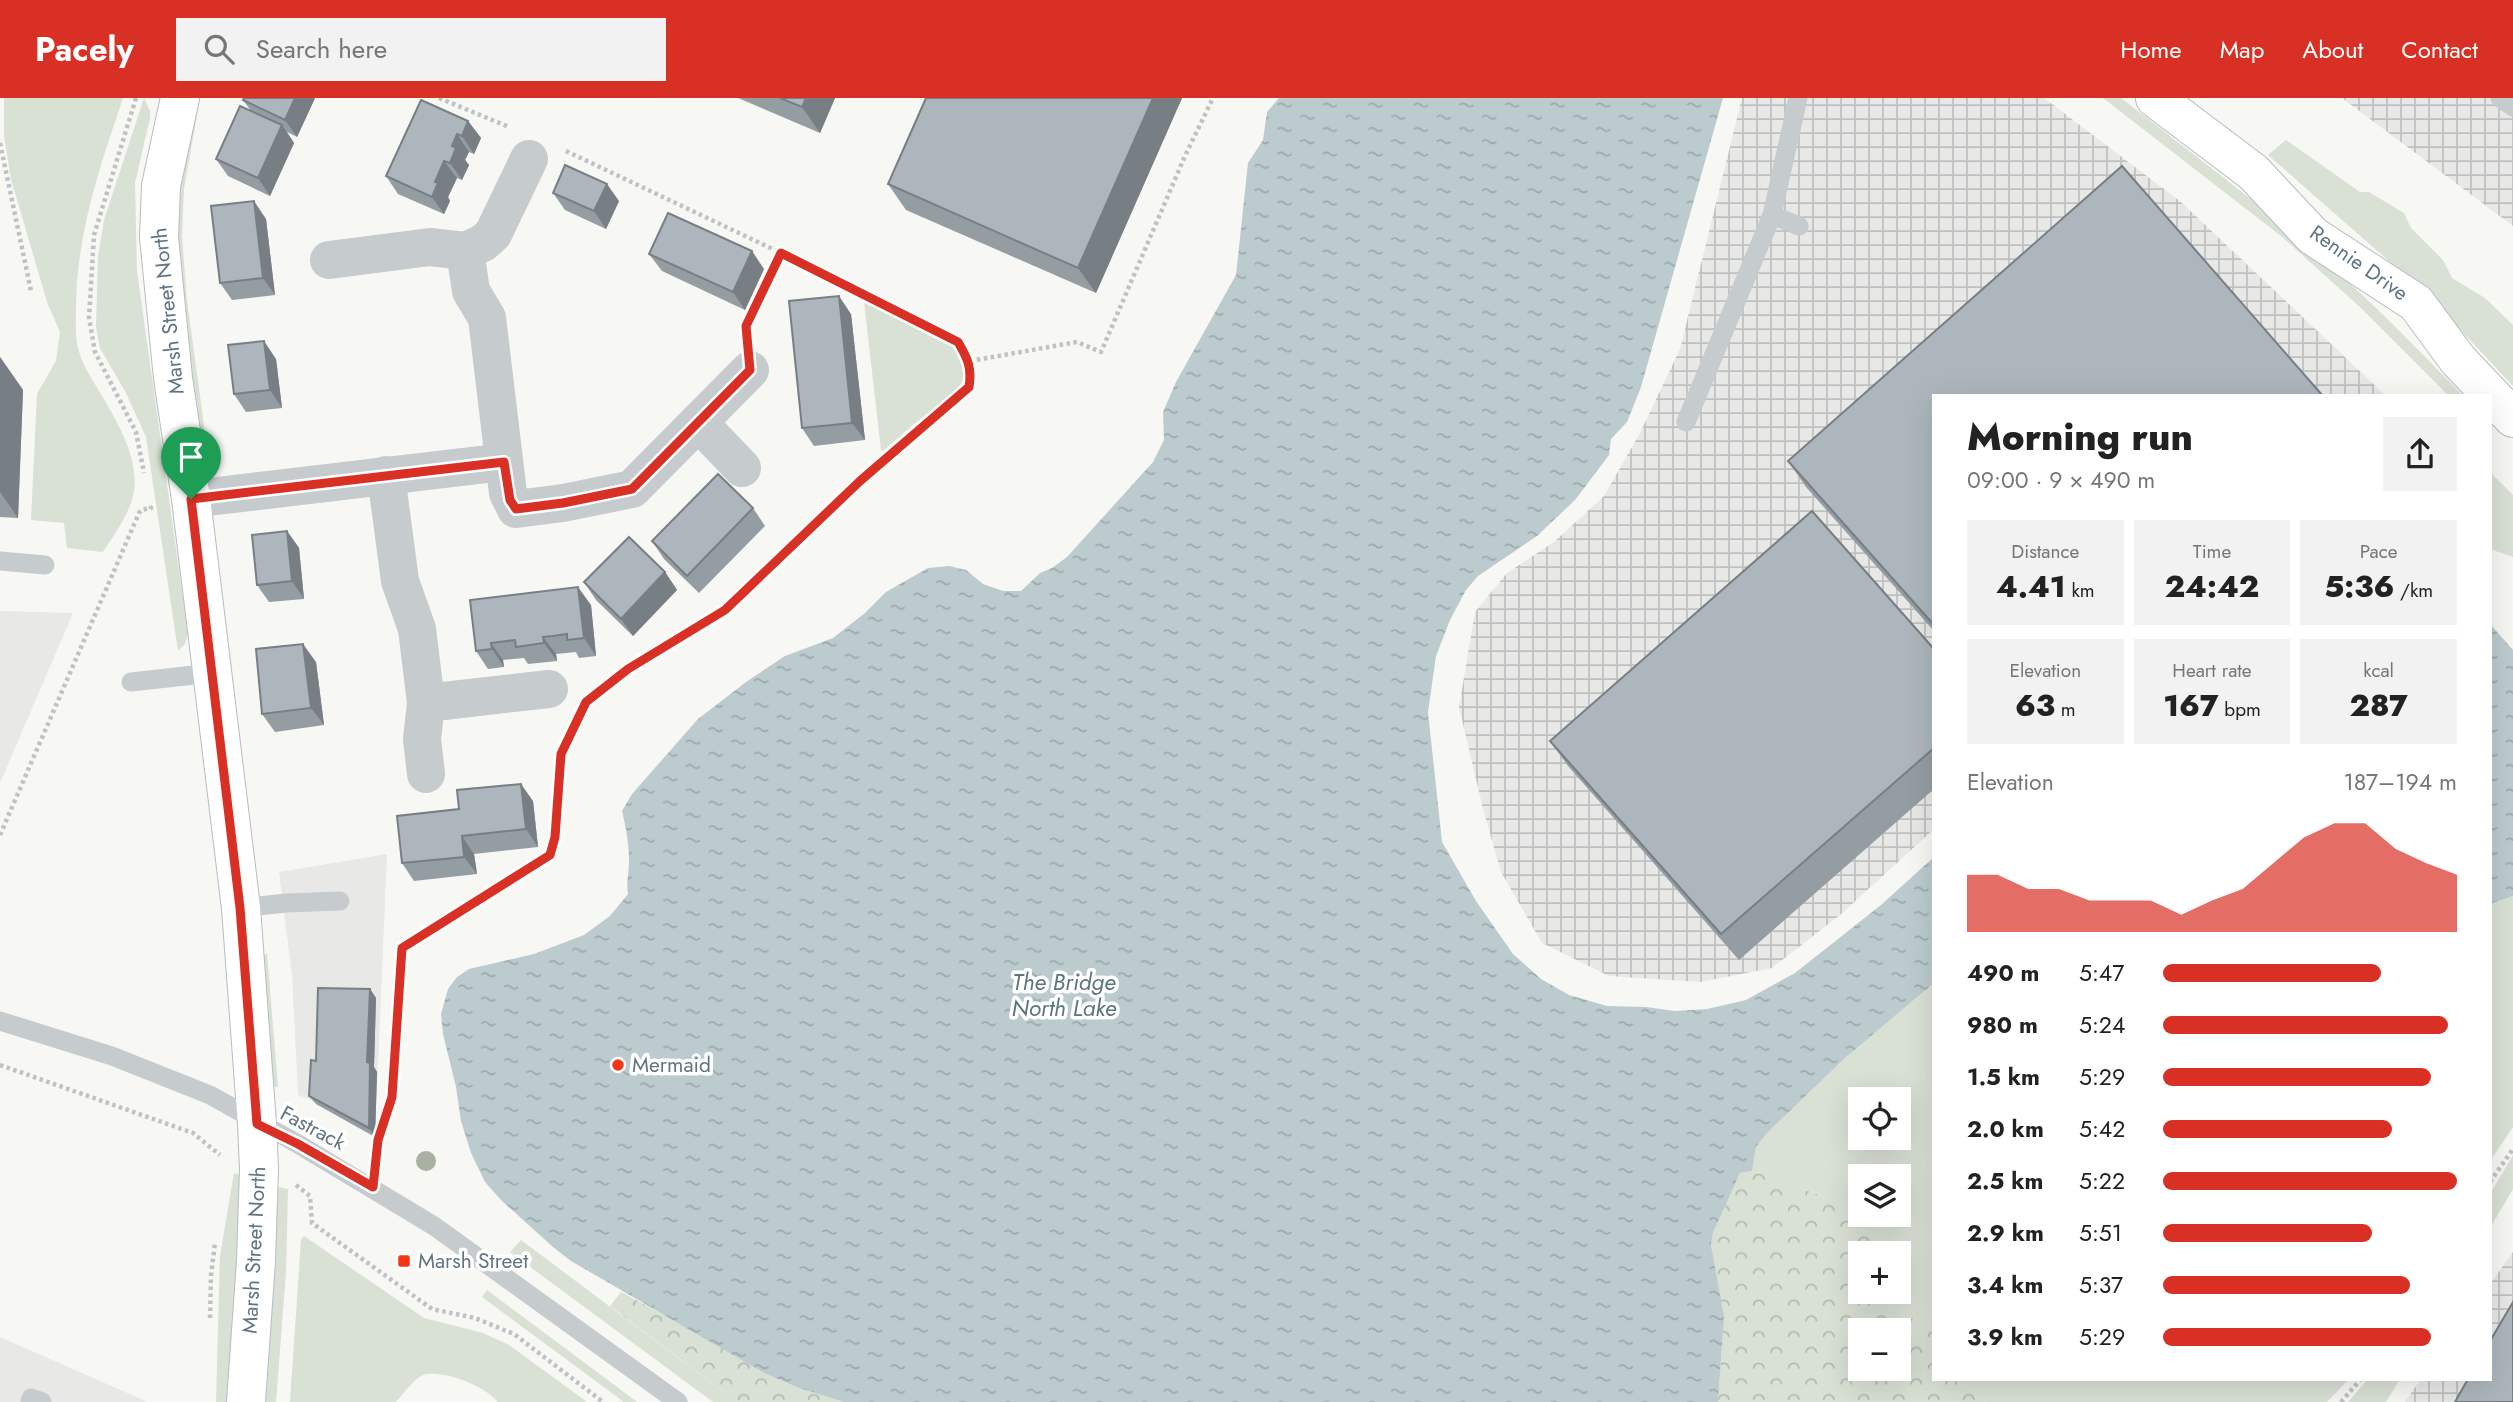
<!DOCTYPE html>
<meta charset="utf-8">
<style>
body{margin:0;font-family:Jost,sans-serif;background:#f2f2f2;color:#222;height:100vh;display:flex;flex-direction:column;font-size:26px;white-space:nowrap}
*{box-sizing:border-box;margin:0}
p{font-size:23px;color:#767676}
.icon{flex:none;width:38px;height:38px;fill:none;stroke:currentColor;stroke-width:2;stroke-linecap:round;stroke-linejoin:round}
.map{position:relative;flex:1;overflow:hidden}
.side{position:absolute;left:1932px;top:296px;width:560px;height:987px;display:flex;flex-direction:column;background:#fff;border-radius:0px;box-shadow:0 7px 28px #0002}
.side>*{flex:none}
.tools{position:absolute;left:1848px;top:989px;display:grid;gap:14px}
.tools a{display:grid;place-items:center;width:63px;height:63px;border-radius:0px;background:#fff;box-shadow:0 7px 28px #0002;font-size:35px}
.pin{position:absolute;display:grid;place-items:center;width:60px;height:60px;color:#fff;margin:-72px -30px;border-radius:50% 50% 50% 0;rotate:-45deg;box-shadow:0 0 7px #0007}
.pin .icon{rotate:45deg}
.round{display:grid;place-items:center;flex:none;width:74px;height:74px;border-radius:0px;background:#f2f2f2}
.summary{display:flex;align-items:center;justify-content:space-between;height:119px;padding:0 35px}
h1{font-size:38px;font-weight:800;line-height:52px}
.stats{display:grid;grid-template-columns:repeat(3,1fr);gap:10px;height:119px;padding:7px 35px}
.stats div{display:grid;align-content:center;border-radius:0px;background:#f2f2f2;text-align:center}
.stats b{font-size:30px;font-weight:800}
.stats small{font-size:19px;font-weight:400}
.stats p{font-size:19px}
.chart{height:196px;padding:14px 35px}
.chart p{display:flex;justify-content:space-between}
.chart svg{width:100%;height:126px;margin-top:7px;fill:#d93025;opacity:.7}
ul{padding:0 35px;list-style:none;font-size:23px}
li{display:grid;grid-template-columns:112px 84px 1fr;align-items:center;height:52px}
li i{height:18px;border-radius:9px;background:#d93025}
header{display:flex;align-items:center;gap:42px;box-sizing:border-box;height:98px;padding:0 35px;background:#d93025;color:#fff}
header strong{font-size:33px}
nav{display:flex;gap:38px;margin-inline-start:auto;font-size:24px}
.search{width:490px;height:63px;background:#f2f2f2;display:flex;align-items:center;gap:18px;box-sizing:border-box;padding:0 24px;border-radius:0px;color:#767676;font-size:26px}
.map>svg:first-child{display:block}
.built{fill:#e8e9e7}
.industrial{fill:url(#industrial-grid)}
.green{fill:#d9e0d4;fill-rule:evenodd}
.forest{fill:url(#forest-crowns);fill-rule:evenodd}
.water{fill:url(#water-ripples)}
.lines{fill:none;stroke-linecap:round;stroke-linejoin:round}
.secondary-casing{stroke:#b6bdc1;stroke-width:40}
.path{stroke:#bfc2c4;stroke-width:4.5;stroke-dasharray:3.5 3.5;stroke-linecap:butt}
.lane{stroke:#c6cbce;stroke-width:19}
.street{stroke:#c6cbce;stroke-width:38}
.secondary{stroke:#fff;stroke-width:38}
.tree{fill:#a7b2a1}
.wall{fill:#949da2}
.shaded-wall{fill:#787f84}
.building{fill:#acb6bc;stroke:#787f84;stroke-width:2}
.route-casing{stroke:#fff;stroke-width:14}
.route{stroke:#d93025;stroke-width:9}
.poi-dot{fill:#f63515;stroke:#fff;stroke-width:2.5}
.labels{text-anchor:middle;stroke-width:7;stroke-linejoin:round;paint-order:stroke}
.street-label{font-size:21px;fill:#5f7682;stroke:#fff}
.poi-label{font-size:21px;fill:#5f7682;stroke:#fff;text-anchor:start}
.water-label{font-size:23px;font-style:italic;fill:#5a767d;stroke:#fff}
</style>
<header>
<strong>Pacely</strong>
<div class="search"><svg class="icon" aria-label="search" viewBox="0 0 24 24"><circle cx="10" cy="10" r="6"/><path d="M15 15l6 6"/></svg>Search here</div>
<nav><a>Home</a><a>Map</a><a>About</a><a>Contact</a></nav>
</header>
<div class="map">
<svg width="2513" height="1304" viewBox="0 0 2513 1304">
<defs>
<pattern id="industrial-grid" width="8" height="8" patternUnits="userSpaceOnUse" patternTransform="scale(1.75)"><rect width="8" height="8" fill="#e8e9e7"/><path d="M0 4h8M4 0v8" fill="none" stroke="#bfc1c1"/></pattern>
<pattern id="forest-crowns" width="20" height="18" patternUnits="userSpaceOnUse" patternTransform="scale(1.75)"><rect width="20" height="18" fill="#d9e0d4"/><path d="M2 6a3 3 0 1 1 6 0M12 15a3 3 0 1 1 6 0" fill="none" stroke="#b3bab1"/></pattern>
<pattern id="water-ripples" width="26" height="14" patternUnits="userSpaceOnUse" patternTransform="scale(1.75)"><rect width="26" height="14" fill="#bccbce"/><path d="M2 4q2-2 4 0t4 0M15 11q2-2 4 0t4 0" fill="none" stroke="#9ca9ad"/></pattern>
</defs>
<rect width="100%" height="100%" fill="#f7f7f3"/>
<!-- built -->
<g class="built">
<polygon points="0,513 73,515 0,685"/>
<polygon points="387,756 375,1039 316,1006 316,1004 298,997 292,878 279,774"/>
<polygon points="0,1239 148,1304 0,1304"/>
</g>
<!-- industrial -->
<g class="industrial">
<polygon points="1742,0 2044,0 2181,104 2385,297 1934,298 1934,731 1840,817 1772,870 1700,884 1609,878 1542,845 1501,774 1483,711 1459,609 1475,514 1507,475 1554,444 1604,398 1640,335 1680,251"/>
<polygon points="2342,0 2513,0 2513,128"/>
<polygon points="2513,1154 2513,1304 2405,1304 2421,1281 2490,1281 2490,1186"/>
</g>
<!-- green -->
<g class="green">
<path d="M4,0h119c-23,68 -46,134 -47,207 0,12 -1,26 1,38 3,19 15,36 25,53 16,27 39,66 31,100 -5,20 -19,39 -30,56l-36,-4 -3,-25 -33,-3 6,-126 19,-33 4,-29 -13,-30 -36,-123 -7,-43z"/>
<polygon points="144,0 150,13 150,20 135,85 137,173 188,536 185,546 178,553 146,339 126,295 100,250 96,229 98,159 104,122"/>
<polygon points="194,0 200,0 184,91 182,139 187,202 209,365 202,357 181,203 176,115"/>
<path d="M2103,0h18c73,57 147,112 216,174 44,39 85,81 125,123h-14l-88,-88 -79,-71z"/>
<polygon points="2286,42 2360,94 2369,94 2404,115 2411,130 2443,162 2452,180 2485,200 2513,227 2513,288 2453,224 2390,164 2268,57"/>
<polygon points="864,204 951,247 963,265 965,272 964,281 954,296 914,326 883,353 881,352"/>
<polygon points="2490,374 2513,397 2513,459 2490,451"/>
<polygon points="2513,798 2513,1029 2490,1063 2490,806"/>
<polygon points="267,855 278,989 271,988 260,861"/>
<path d="M1934,885v345l-45,-20 -1,-16h11v-39h-12l-1,-4 -50,-48 -84,-30 4,-24 12,-15 77,-74zM1860,1001h39v39h-39zM1860,1078h39v38h-39z"/>
<polygon points="2513,1057 2513,1091 2490,1130 2490,1096"/>
<polygon points="234,1075 245,1078 230,1304 216,1304 220,1158"/>
<polygon points="273,1088 288,1091 286,1174 276,1304 260,1304"/>
<path d="M304,1138l120,82 59,15 26,12 78,57h-89c-13,-16 -55,-33 -75,-27 -9,4 -20,19 -27,27h-106l11,-162z"/>
<polygon points="521,1142 737,1304 713,1304 510,1154"/>
<polygon points="487,1192 636,1303 637,1304 624,1304 482,1199"/>
<polygon points="1962,1281 2349,1281 2327,1304 1986,1304 1966,1288"/>
<polygon points="2368,1281 2400,1281 2386,1304 2348,1304"/>
</g>
<!-- forest -->
<g class="forest">
<path d="M1752,1073l84,30 50,48 1,4h-27v39h28l1,16 45,20v51h28l4,7 20,16h-268l5,-71 -12,-86 2,-12 27,-60zM1860,1232h39v38h-39z"/>
<polygon points="621,1194 707,1240 764,1275 799,1290 844,1304 737,1304 610,1208"/>
</g>
<!-- water -->
<g class="water">
<path d="M1279,0h444l-82,289 -14,35 -16,17 -2,16 -34,45 -38,36 -59,40 -12,14 -16,30 -14,36 -8,56 14,130 34,59 37,53 28,25 28,16 38,11 39,1 29,4 32,-2 39,-9 49,-27 86,-68 53,-48v126l-89,75 -77,74 -12,15 -4,24 -12,2 -27,60 -2,12 13,72 -6,85h-874l-45,-14 -35,-15 -193,-112 -18,-14 -52,-47 -16,-18 -14,-29 -10,-32 -5,-34 -13,-53 -2,-20 7,-25 9,-12 12,-8 65,-15 50,-19 26,-19 18,-22c-2,-12 1,-22 1,-33 0,-18 -3,-33 -7,-50l10,-17 66,-75 48,-37 39,-26 48,-18 32,-25 21,-21 42,-24 21,-2 17,4 17,14 20,7h18l19,-18 12,-5 15,-11 86,-95 11,-22 -1,-28 13,-30 60,-107 12,-112 15,-23 4,-28z"/>
<polygon points="2490,526 2513,552 2513,798 2490,806"/>
</g>
<g class="lines">
<!-- secondary casing -->
<g class="secondary-casing">
<g id="secondary">
<polyline points="180,0 161,88 159,139 173,280 191,401 241,810 257,1026 259,1071 256,1163 246,1304"/>
<polyline points="2155,0 2253,74 2313,138 2416,205 2458,262 2513,320"/>
</g>
</g>
<!-- path -->
<g class="path">
<polyline points="136,0 94,137 89,220 95,254 136,334 144,375"/>
<polyline points="439,0 509,29"/>
<polyline points="0,45 31,193"/>
<path d="M566,53l215,102 178,89c10,17 13,26 10,45l-108,94 -136,129 -97,59 -41,33"/>
<polyline points="747,233 746,228 781,155"/>
<polyline points="970,263 1077,244 1101,254 1185,58 1213,0"/>
<polyline points="0,737 139,415 141,412 151,410 150,408"/>
<polyline points="0,967 193,1035 220,1057"/>
<polyline points="376,1061 378,1042 392,999 402,850 550,757 555,739 561,655 580,618"/>
<polyline points="2490,1084 2513,1051"/>
<polyline points="296,1087 310,1098 312,1125 432,1211 475,1220 514,1236 603,1304"/>
<polyline points="210,1220 211,1177 215,1145"/>
<polyline points="2341,1304 2361,1281"/>
</g>
<!-- lane -->
<g class="lane">
<polyline points="2500,0 2513,9"/>
<polyline points="1772,117 1799,128"/>
<polyline points="1686,324 1772,117 1798,0"/>
<polyline points="0,463 45,467"/>
<polyline points="131,584 212,575"/>
<polyline points="241,810 286,805 340,803"/>
<polyline points="0,923 112,958 210,997 298,1046 434,1128 678,1304"/>
<polyline points="30,1304 31,1300 42,1304"/>
</g>
<!-- street -->
<g class="street">
<polyline points="465,153 483,145 493,136 529,61"/>
<polyline points="329,162 430,149 465,153 471,193 487,220 508,395 516,411 563,405 632,391 750,272"/>
<polyline points="698,324 742,370"/>
<polyline points="386,377 400,483 417,531 426,605 549,591"/>
<polyline points="191,401 504,364"/>
<polyline points="426,605 422,641 426,676"/>
</g>
<!-- secondary -->
<use href="#secondary" class="secondary"/>
</g>
<!-- trees -->
<circle class="tree" cx="426" cy="1063" r="10"/>
<!-- wall -->
<g class="wall">
<polygon points="315,0 297,39 287,34 294,45 270,98 228,78 216,61 251,13 243,2"/>
<polygon points="738,0 835,0 820,35"/>
<polygon points="1182,0 1096,195 906,112 888,86"/>
<polygon points="468,23 481,40 474,56 469,54 465,62 469,67 462,82 457,80 448,99 450,103 444,116 398,96 386,78"/>
<polygon points="553,95 619,103 606,131 565,112"/>
<polygon points="266,121 275,197 232,202 220,185"/>
<polygon points="649,156 764,171 745,212 662,173"/>
<polygon points="851,216 865,342 814,348 802,330"/>
<polygon points="0,259 23,292 18,420 0,419"/>
<polygon points="276,261 282,310 246,314 234,296"/>
<polygon points="1934,298 1934,533 1806,389 1788,363"/>
<polygon points="753,410 765,428 699,495 664,461 652,443"/>
<polygon points="287,433 299,450 304,501 269,504 257,487"/>
<polygon points="665,474 677,492 633,538 596,502 584,484"/>
<polygon points="470,502 591,507 596,558 579,560 576,554 556,556 557,563 528,566 524,560 503,562 504,569 488,571 476,553"/>
<polygon points="1934,551 1934,691 1739,862 1568,668 1550,643"/>
<polygon points="316,564 324,627 275,634 262,616"/>
<polygon points="533,703 538,749 474,756 477,776 414,783 402,765"/>
<polygon points="370,891 376,900 374,969 377,974 375,1039 316,1006 309,998 316,963"/>
</g>
<!-- shaded-wall -->
<g class="shaded-wall">
<polygon points="295,0 315,0 297,39 285,22"/>
<polygon points="806,0 835,0 820,35 802,9"/>
<polygon points="1153,0 1182,0 1096,195 1078,170"/>
<polygon points="468,23 481,40 474,56 462,38"/>
<polygon points="282,27 294,45 270,98 258,80"/>
<polygon points="457,36 469,54 465,62 469,67 462,82 450,65 452,48"/>
<polygon points="444,63 457,80 448,99 450,103 444,116 432,99 435,84"/>
<polygon points="607,86 619,103 606,131 594,113"/>
<polygon points="254,103 266,121 275,197 263,180"/>
<polygon points="752,153 764,171 745,212 733,194"/>
<polygon points="839,198 851,216 865,342 852,325"/>
<polygon points="264,243 276,261 282,310 270,292"/>
<polygon points="0,259 23,292 18,420 0,394"/>
<polygon points="287,433 299,450 304,501 292,483"/>
<polygon points="665,474 677,492 633,538 621,521"/>
<polygon points="578,489 591,507 596,558 584,540"/>
<polygon points="543,539 556,556 557,563 544,545"/>
<polygon points="491,545 503,562 504,569 492,551"/>
<polygon points="303,546 316,564 324,627 311,610"/>
<polygon points="521,686 533,703 538,749 526,731"/>
<polygon points="462,738 474,756 477,776 464,759"/>
<polygon points="370,891 376,900 374,969 377,974 375,1039 369,1030 367,964"/>
</g>
<!-- building -->
<g class="building">
<polygon points="244,0 295,0 285,22 243,2"/>
<polygon points="780,0 806,0 802,9"/>
<polygon points="926,0 1153,0 1078,170 888,86"/>
<polygon points="421,2 468,23 462,38 457,36 452,48 456,50 450,65 444,63 435,84 438,85 432,99 386,78"/>
<polygon points="240,8 282,27 258,80 216,61"/>
<polygon points="565,67 607,86 594,113 553,95"/>
<polygon points="2122,68 2323,298 1934,298 1934,527 1788,363"/>
<polygon points="254,103 263,180 220,185 211,108"/>
<polygon points="668,115 752,153 733,194 649,156"/>
<polygon points="839,198 852,325 802,330 789,203"/>
<polygon points="264,243 270,292 234,296 228,247"/>
<polygon points="718,376 753,410 687,478 652,443"/>
<polygon points="1812,413 1934,551 1934,650 1721,836 1550,643"/>
<polygon points="287,433 292,483 257,487 252,437"/>
<polygon points="629,439 665,474 621,521 584,484"/>
<polygon points="578,489 584,540 567,542 567,536 553,538 543,539 544,545 516,549 515,542 491,545 492,551 476,553 470,502"/>
<polygon points="303,546 311,610 262,616 256,551"/>
<polygon points="521,686 526,731 462,738 464,759 402,765 397,718 459,711 457,692"/>
<polygon points="318,890 370,891 367,964 370,965 369,1030 309,998 311,962 316,963"/>
<polygon points="2513,1204 2513,1304 2455,1304 2468,1281 2490,1281 2490,1243"/>
</g>
<g class="lines">
<!-- route casing -->
<g class="route-casing">
<path id="route" d="M781,155l177,89c10,17 14,26 11,45l-109,94 -135,129 -97,59 -42,33 -25,52 -6,83 -5,18 -148,93 -10,149 -14,43 -5,47 -75,-43 -41,-20 -17,-216 -49,-409 313,-37 6,38 6,9 47,-6 69,-14 118,-119 -4,-44z"/>
</g>
<!-- route -->
<use href="#route" class="route"/>
</g>
<!-- markers -->
<g class="poi-dot">
<circle cx="618" cy="967" r="7"/>
<rect x="397" y="1156" width="14" height="14" rx="3.5"/>
</g>
<g class="labels">
<!-- street labels -->
<g class="street-label">
<text transform="translate(2359 165) rotate(35)" y="7">Rennie Drive</text>
<text transform="translate(168 213) rotate(-96)" y="7">Marsh Street North</text>
<text transform="translate(313 1030) rotate(28)" y="7">Fastrack</text>
<text transform="translate(254 1152) rotate(-87)" y="7">Marsh Street North</text>
</g>
<!-- poi labels -->
<g class="poi-label">
<text x="632" y="974">Mermaid</text>
<text x="418" y="1170">Marsh Street</text>
</g>
<!-- water labels -->
<g class="water-label">
<text x="1064" y="892">The Bridge<tspan x="1064" dy="26">North Lake</tspan></text>
</g>
</g>
</svg>
<div class="tools">
<a><svg class="icon" aria-label="locate" viewBox="0 0 24 24"><circle cx="12" cy="12" r="6"/><path d="M12 2v4M12 18v4M2 12h4M18 12h4"/></svg></a>
<a><svg class="icon" aria-label="layers" viewBox="0 0 24 24"><path d="M12 4l9 5-9 5-9-5zM3 14l9 5 9-5"/></svg></a>
<a>+</a>
<a>−</a>
</div>
<div class="pin" style="left:191px;top:401px;background:#1e9e55"><svg class="icon" aria-label="arrive" viewBox="0 0 24 24"><path d="M6 21V4h12l-3 4 3 4H6"/></svg></div>
<section class="side">
<div class="summary"><div><h1>Morning run</h1><p>09:00 · 9 × 490 m</p></div><a class="round"><svg class="icon" aria-label="share" viewBox="0 0 24 24"><path d="M12 15V3M7 8l5-5 5 5M5 13v7h14v-7"/></svg></a></div>
<div class="stats">
<div><p>Distance</p><b>4.41<small> km</small></b></div>
<div><p>Time</p><b>24:42</b></div>
<div><p>Pace</p><b>5:36<small> /km</small></b></div>
</div>
<div class="stats">
<div><p>Elevation</p><b>63<small> m</small></b></div>
<div><p>Heart rate</p><b>167<small> bpm</small></b></div>
<div><p>kcal</p><b>287</b></div>
</div>
<div class="chart"><p><span>Elevation</span>187–194 m</p>
<svg viewBox="0 0 160 44" preserveAspectRatio="none"><path d="M0 44V24L10 24L20 29L30 29L40 33L50 33L60 33L70 38L80 33L90 29L100 20L110 11L120 6L130 6L140 15L150 20L160 24V44z"/></svg>
</div>
<ul>
<li><b>490 m</b>5:47<i style="width:74%"></i></li>
<li><b>980 m</b>5:24<i style="width:97%"></i></li>
<li><b>1.5 km</b>5:29<i style="width:91%"></i></li>
<li><b>2.0 km</b>5:42<i style="width:78%"></i></li>
<li><b>2.5 km</b>5:22<i style="width:100%"></i></li>
<li><b>2.9 km</b>5:51<i style="width:71%"></i></li>
<li><b>3.4 km</b>5:37<i style="width:84%"></i></li>
<li><b>3.9 km</b>5:29<i style="width:91%"></i></li>
</ul>
</section>
</div>
